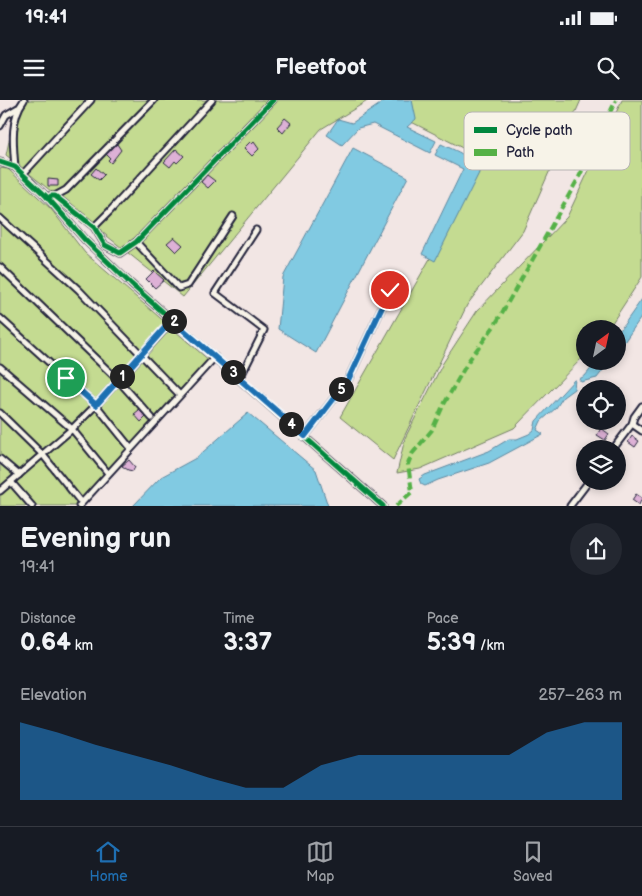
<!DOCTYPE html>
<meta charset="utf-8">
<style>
body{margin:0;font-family:"Balsamiq Sans",sans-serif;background:#242831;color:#f1f3f6;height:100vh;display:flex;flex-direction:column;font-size:19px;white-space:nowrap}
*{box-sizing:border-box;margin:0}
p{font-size:16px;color:#9ea1a6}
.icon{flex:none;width:28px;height:28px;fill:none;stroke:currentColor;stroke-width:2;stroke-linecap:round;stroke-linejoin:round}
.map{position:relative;height:406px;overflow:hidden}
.sheet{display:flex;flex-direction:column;background:#171b24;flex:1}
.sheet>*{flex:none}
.needle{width:32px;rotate:33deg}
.fabs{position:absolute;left:576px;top:220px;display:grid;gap:10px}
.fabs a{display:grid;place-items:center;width:50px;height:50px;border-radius:50%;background:#171b24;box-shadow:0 2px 8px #0003;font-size:25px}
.pin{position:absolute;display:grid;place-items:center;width:42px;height:42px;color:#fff;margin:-21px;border:2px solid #fff;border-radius:50%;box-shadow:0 1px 5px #0007}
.km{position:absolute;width:25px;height:25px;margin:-12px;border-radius:50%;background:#222;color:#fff;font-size:14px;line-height:25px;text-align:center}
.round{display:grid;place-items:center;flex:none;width:52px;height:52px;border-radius:26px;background:#242831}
.headline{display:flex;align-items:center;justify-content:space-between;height:85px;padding:0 20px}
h1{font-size:28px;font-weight:700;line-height:38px}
.metrics{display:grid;grid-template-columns:repeat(3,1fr);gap:8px;height:85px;padding:5px 20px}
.metrics div{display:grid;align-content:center}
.metrics b{font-size:25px;font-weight:700}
.metrics small{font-size:14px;font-weight:400}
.metrics p{font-size:14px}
.chart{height:140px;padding:10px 20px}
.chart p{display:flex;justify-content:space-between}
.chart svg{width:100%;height:90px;margin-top:5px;fill:#1f6fb2;opacity:.7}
.status{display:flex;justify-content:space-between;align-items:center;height:35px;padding:0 25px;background:#171b24;direction:ltr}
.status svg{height:14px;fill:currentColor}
header{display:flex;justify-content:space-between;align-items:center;height:65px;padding:0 20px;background:#171b24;font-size:22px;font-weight:700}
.tab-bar{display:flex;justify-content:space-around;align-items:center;height:70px;border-top:1px solid #363941;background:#171b24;font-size:14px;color:#9ea1a6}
.tab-bar a{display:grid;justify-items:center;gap:2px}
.tab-bar .selected{color:#1f6fb2}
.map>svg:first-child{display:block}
.green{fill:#c4db91;stroke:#737e66}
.water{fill:#81cae2;stroke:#5b879f}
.building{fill:#ddb1d6;stroke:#22223b}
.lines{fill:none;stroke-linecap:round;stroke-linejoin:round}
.minor-casing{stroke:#22223b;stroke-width:9}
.minor{stroke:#f7f3e8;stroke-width:5}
.quiet{stroke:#55b146;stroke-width:4;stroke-dasharray:8 4;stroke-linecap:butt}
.cycleway-casing{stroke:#f7f3e8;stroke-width:8}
.cycleway{stroke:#00873e;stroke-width:5}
.route-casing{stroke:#fff;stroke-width:10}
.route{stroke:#1f6fb2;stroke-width:6}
.key{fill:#f7f3e8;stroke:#b7b4b4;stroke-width:1}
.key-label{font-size:14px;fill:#22223b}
</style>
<div class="status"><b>19:41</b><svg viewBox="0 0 49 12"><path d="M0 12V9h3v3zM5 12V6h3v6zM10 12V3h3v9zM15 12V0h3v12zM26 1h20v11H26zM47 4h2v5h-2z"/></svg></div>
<header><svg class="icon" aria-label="menu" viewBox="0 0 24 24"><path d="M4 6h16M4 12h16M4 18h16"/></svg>Fleetfoot<svg class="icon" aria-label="search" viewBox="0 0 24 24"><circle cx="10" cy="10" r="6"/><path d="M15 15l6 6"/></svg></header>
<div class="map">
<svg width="642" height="406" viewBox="0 0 642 406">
<rect width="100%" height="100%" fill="#f2e6e4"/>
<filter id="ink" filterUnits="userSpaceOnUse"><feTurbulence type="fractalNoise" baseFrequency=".02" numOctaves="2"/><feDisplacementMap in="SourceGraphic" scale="10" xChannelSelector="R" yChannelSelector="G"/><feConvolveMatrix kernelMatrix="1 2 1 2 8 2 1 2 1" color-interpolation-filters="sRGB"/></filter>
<g filter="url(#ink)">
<!-- green -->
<g class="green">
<polygon points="20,0 369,0 321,29 183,197 6,55 17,4"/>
<polygon points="383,0 581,0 523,131 467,205 393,360 340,317 486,60 380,6"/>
<polygon points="622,0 642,0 642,177 608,229 585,229 585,255 514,328 420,369 397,373 405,338 443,263 477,211 567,117"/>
<polygon points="0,68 8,69 51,109 85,153 211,262 79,406 0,406"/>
</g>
<!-- water -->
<g class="water">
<polygon points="386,0 412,0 416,19 407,27 436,41 430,53 373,24 358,28 342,45 327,35 338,19 352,23"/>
<path d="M441,44c17,8 30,11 38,29l-44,88 -13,-7 41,-85 -28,-14z"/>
<polygon points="353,48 408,77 316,253 278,229 283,177"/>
<polygon points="642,199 642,216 618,251 618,233"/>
<polygon points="597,261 610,261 597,278 581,282 579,279 585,276"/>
<polygon points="575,279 574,289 563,297 556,308 541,321 537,330 543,334 489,363 438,380 425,386 421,384 419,379 425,375 489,351 509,339 517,339 529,334 534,330 536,321"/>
<polygon points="248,313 316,370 328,406 133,406 161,377 196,358"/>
</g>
<!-- building -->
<g class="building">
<polygon points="285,18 291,23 283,33 277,27"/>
<polygon points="250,42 252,44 254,42 259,49 252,56 244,48"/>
<polygon points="113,43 115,45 117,44 121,50 111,63 108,60 110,58 104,52"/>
<polygon points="176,49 184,56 177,63 175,61 170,67 164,62"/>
<polygon points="96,68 104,75 99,80 91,74"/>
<polygon points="207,75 215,81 208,88 201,82"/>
<polygon points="48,79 58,80 58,86 48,86"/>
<polygon points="174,137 183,145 176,152 167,143"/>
<polygon points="154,171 164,180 155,188 146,179"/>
<polygon points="139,310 146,317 141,322 134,314"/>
<polygon points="601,328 609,334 605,340 597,335"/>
<polygon points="632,336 639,341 635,347 628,342"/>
<polygon points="129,360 135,367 133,371 128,370 122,366"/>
<polygon points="636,394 642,398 639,405 632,400"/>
</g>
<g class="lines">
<!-- minor casing -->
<g class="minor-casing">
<g id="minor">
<polyline points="0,26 6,15 18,8"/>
<polyline points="0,62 15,67 46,96 85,140 131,184 383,406"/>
<path d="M15,67c-2,-23 -5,-48 9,-67"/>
<polyline points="23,74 91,0"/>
<polyline points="46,96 55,96 94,127 105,145 120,153 136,142 273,0"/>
<polyline points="55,96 66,90 154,0"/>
<polyline points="0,118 79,190 178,293"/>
<polyline points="94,127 109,112 212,0"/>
<polyline points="136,142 179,188 188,185 233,116"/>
<polyline points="0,167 118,280 152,318"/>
<polyline points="0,218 96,305 129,346"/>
<polyline points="0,267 72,329 107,372"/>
<polyline points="240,278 264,230 215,193 256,130"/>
<polyline points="0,313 43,355 79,400"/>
<polyline points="632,324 642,331"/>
<polyline points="305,336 348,280 390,190"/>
<polyline points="613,349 632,324 634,317 642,306"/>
<polyline points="0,359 19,375"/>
<polyline points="11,382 32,406"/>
<polyline points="0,391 72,329 96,305 173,220"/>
<polyline points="79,406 215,257"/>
<polyline points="570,406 589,381"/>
</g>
</g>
<!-- minor -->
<use href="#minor" class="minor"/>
<!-- quiet -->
<polyline class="quiet" points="396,406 412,392 408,364 412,354 432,330 443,306 469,260 495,225 534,157 579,77 616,0"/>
<!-- cycleway casing -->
<g class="cycleway-casing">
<g id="cycleway">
<polyline points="0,62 15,67 46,96 85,140 131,184 383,406"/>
<polyline points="51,96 55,96 94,127 105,145 120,153 136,142 273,0"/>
</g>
</g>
<!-- cycleway -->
<use href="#cycleway" class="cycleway"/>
</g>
</g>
<g class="lines" filter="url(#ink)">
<!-- route casing -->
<g class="route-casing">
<polyline id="route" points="66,278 96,305 172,220 305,336 348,280 390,190"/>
</g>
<!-- route -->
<use href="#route" class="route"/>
</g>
<!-- legend -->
<rect x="464" y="12" width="166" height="58" rx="8" class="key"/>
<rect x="474" y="27" width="23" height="6" fill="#00873e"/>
<rect x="474" y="49" width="23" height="7" fill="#55b146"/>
<g class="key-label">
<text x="506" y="35">Cycle path</text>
<text x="506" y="57">Path</text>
</g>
</svg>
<div class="fabs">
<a><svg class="needle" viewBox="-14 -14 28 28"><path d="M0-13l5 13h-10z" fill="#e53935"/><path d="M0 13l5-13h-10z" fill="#9ea1a6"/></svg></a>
<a><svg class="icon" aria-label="locate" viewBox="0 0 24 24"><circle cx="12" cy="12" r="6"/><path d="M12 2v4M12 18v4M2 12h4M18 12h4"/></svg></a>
<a><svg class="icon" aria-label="layers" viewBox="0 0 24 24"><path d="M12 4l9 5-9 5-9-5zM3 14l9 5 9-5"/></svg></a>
</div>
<div class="pin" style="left:66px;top:278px;background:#1e9e55"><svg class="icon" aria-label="arrive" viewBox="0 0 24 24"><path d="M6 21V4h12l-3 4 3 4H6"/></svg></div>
<div class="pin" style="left:390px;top:190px;background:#d93025"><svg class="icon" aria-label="check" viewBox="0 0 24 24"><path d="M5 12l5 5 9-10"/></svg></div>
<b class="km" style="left:122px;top:276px">1</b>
<b class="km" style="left:174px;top:221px">2</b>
<b class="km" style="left:233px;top:272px">3</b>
<b class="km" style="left:291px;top:324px">4</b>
<b class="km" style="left:341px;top:289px">5</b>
</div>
<section class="sheet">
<div class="headline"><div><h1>Evening run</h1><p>19:41</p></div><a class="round"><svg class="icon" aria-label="share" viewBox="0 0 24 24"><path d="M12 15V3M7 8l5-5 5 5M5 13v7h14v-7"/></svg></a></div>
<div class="metrics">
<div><p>Distance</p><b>0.64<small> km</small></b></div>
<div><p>Time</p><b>3:37</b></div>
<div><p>Pace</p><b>5:39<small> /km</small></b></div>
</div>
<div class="chart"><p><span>Elevation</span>257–263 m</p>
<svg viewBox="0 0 160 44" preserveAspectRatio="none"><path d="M0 44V6L10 11L20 17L30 22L40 27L50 33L60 38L70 38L80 27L90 22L100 22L110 22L120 22L130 22L140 11L150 6L160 6V44z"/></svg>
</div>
</section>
<nav class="tab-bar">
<a class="selected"><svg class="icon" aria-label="home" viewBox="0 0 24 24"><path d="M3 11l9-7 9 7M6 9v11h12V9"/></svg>Home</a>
<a><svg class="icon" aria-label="map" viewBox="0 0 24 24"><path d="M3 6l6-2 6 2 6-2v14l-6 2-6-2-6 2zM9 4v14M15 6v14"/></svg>Map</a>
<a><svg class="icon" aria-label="saved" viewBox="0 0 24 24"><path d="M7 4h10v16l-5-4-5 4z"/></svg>Saved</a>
</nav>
